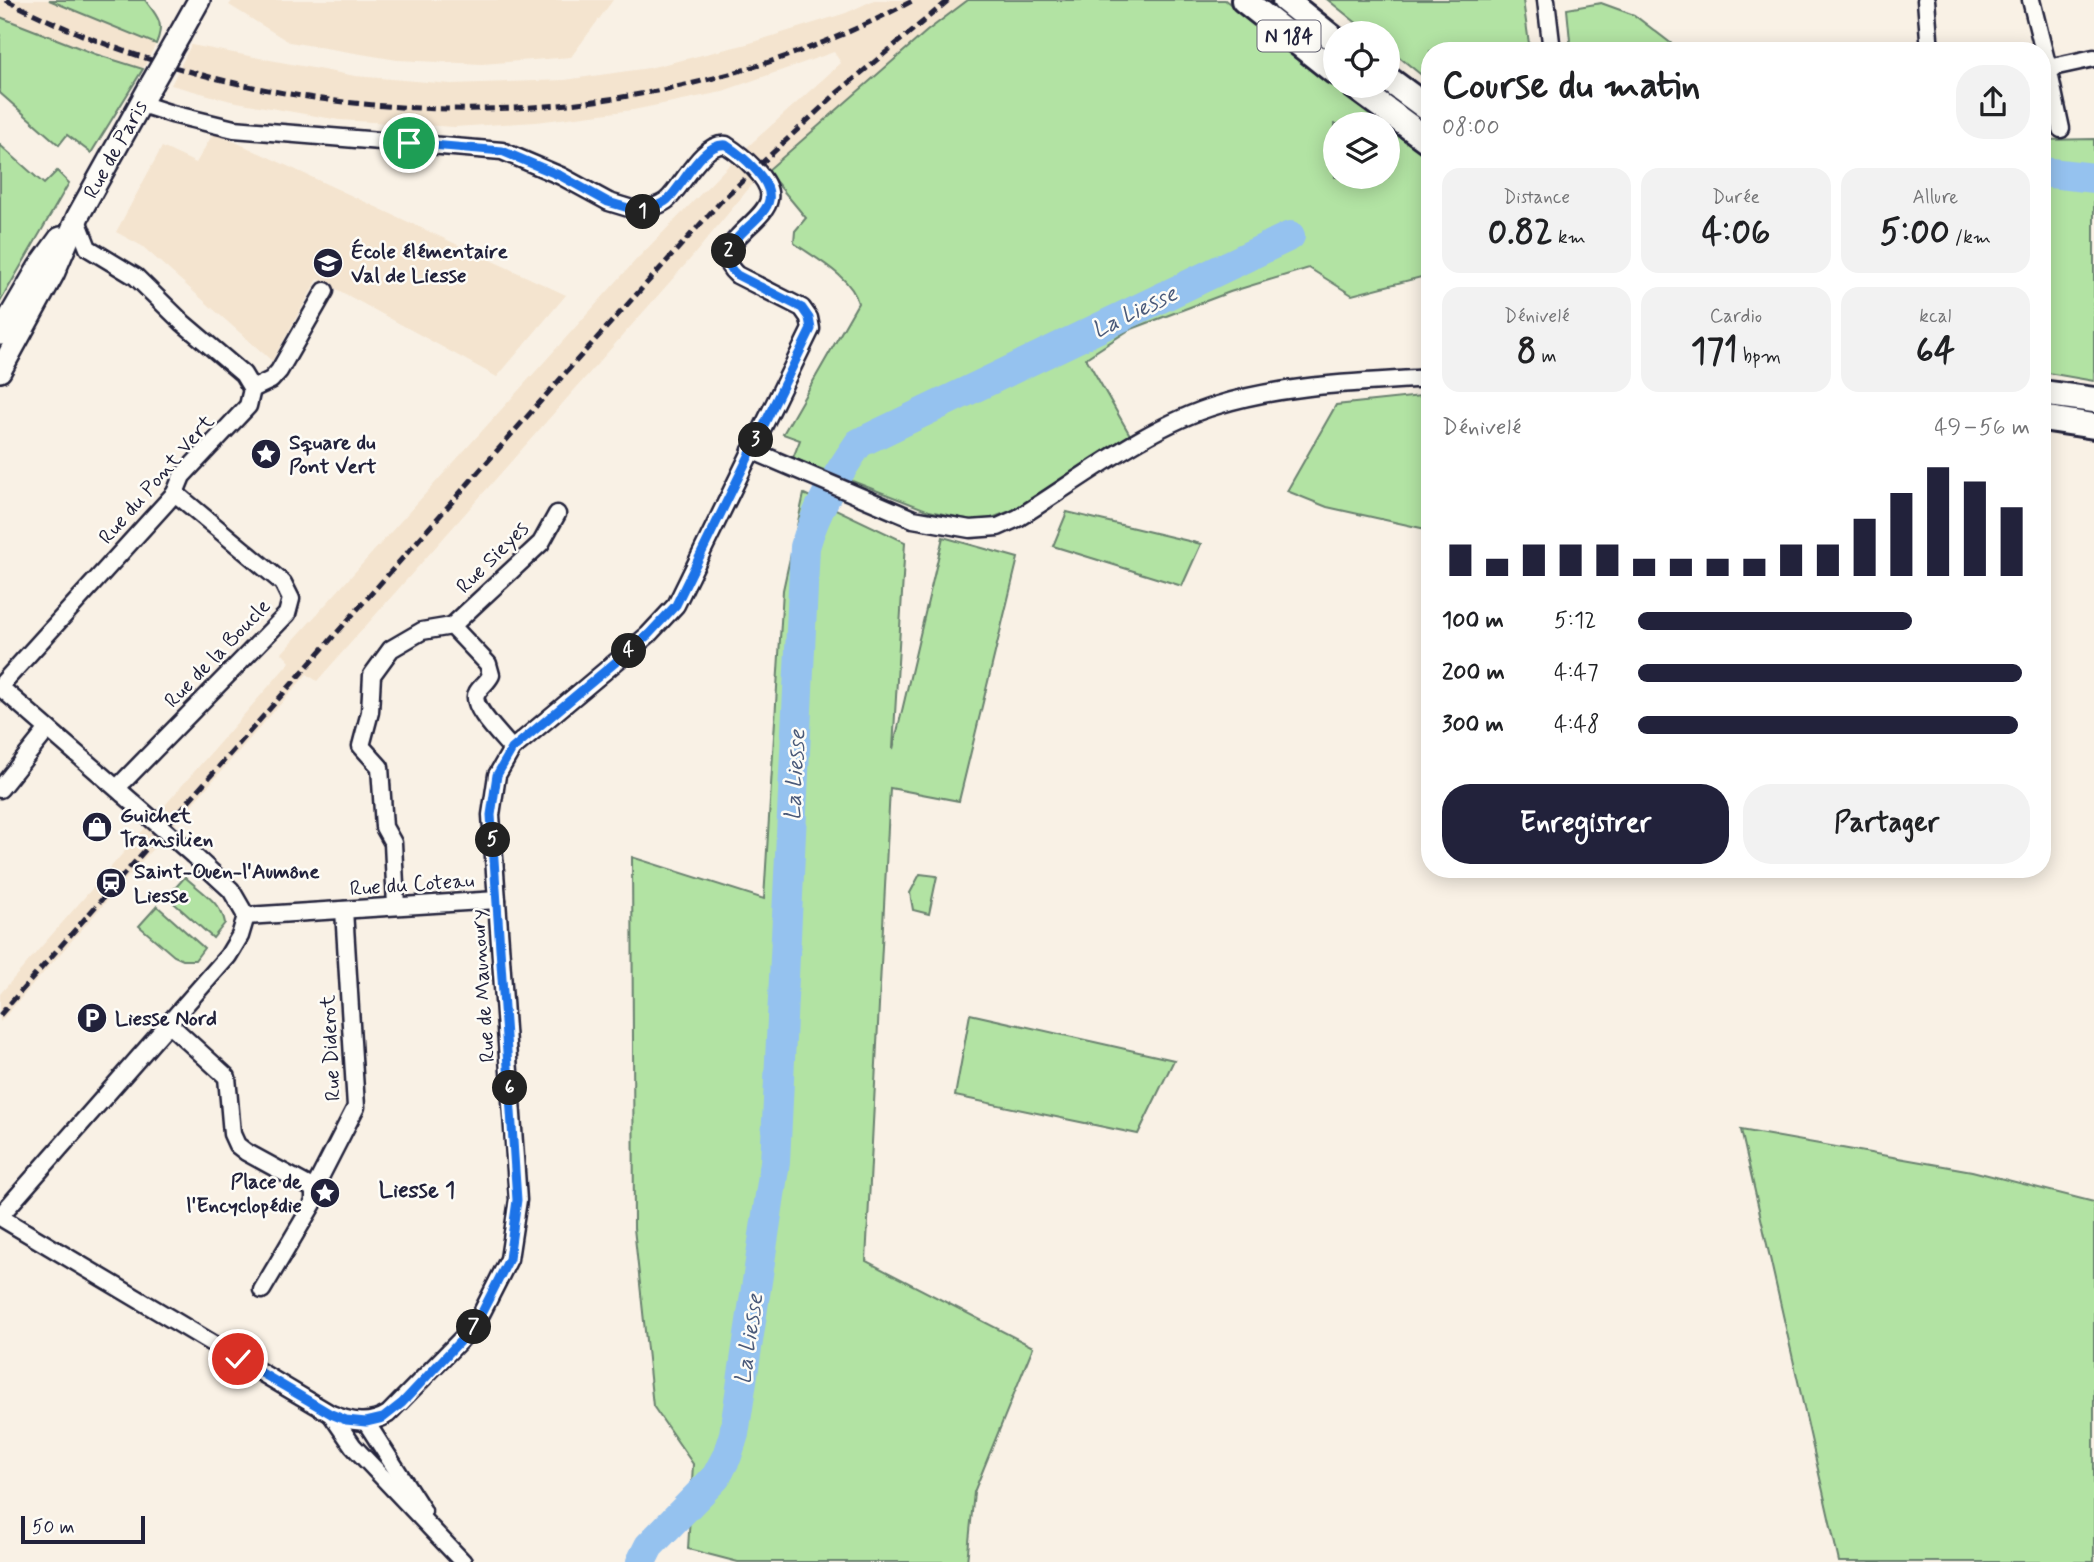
<!DOCTYPE html>
<html lang="fr">
<meta charset="utf-8">
<style>
body{margin:0;font-family:Mynerve,sans-serif;background:#f2f2f2;color:#202124;height:100vh;display:flex;flex-direction:column;font-size:26px;white-space:nowrap}
*{box-sizing:border-box;margin:0}
p{font-size:23px;color:#757577}
.icon{flex:none;width:38px;height:38px;fill:none;stroke:currentColor;stroke-width:2;stroke-linecap:round;stroke-linejoin:round}
.map{position:relative;flex:1;overflow:hidden}
.side{position:absolute;left:1421px;top:42px;width:630px;height:836px;display:flex;flex-direction:column;background:#fff;border-radius:28px;box-shadow:0 4px 18px #0003}
.side>*{flex:none}
.fabs{position:absolute;left:1323px;top:21px;display:grid;gap:14px}
.fabs a{display:grid;place-items:center;width:77px;height:77px;border-radius:50%;background:#fff;box-shadow:0 4px 18px #0003;font-size:35px}
.scale{position:absolute;left:21px;bottom:18px;width:124px;box-sizing:border-box;padding-left:7px;border:4px solid #22223b;border-top:0;font-size:19px;line-height:24px;white-space:nowrap;color:#22223b;-webkit-text-stroke:5px #fdfcf7;paint-order:stroke}
.pin{position:absolute;display:grid;place-items:center;width:60px;height:60px;color:#fff;margin:-30px;border:4px solid #fff;border-radius:50%;box-shadow:0 2px 7px #0007}
.km{position:absolute;width:35px;height:35px;margin:-18px;border-radius:50%;background:#222;color:#fff;font-size:19px;line-height:35px;text-align:center}
.round{display:grid;place-items:center;flex:none;width:74px;height:74px;border-radius:28px;background:#f2f2f2}
.head{display:flex;align-items:center;justify-content:space-between;height:119px;padding:0 21px}
h1{font-size:38px;font-weight:700;line-height:52px}
.stats{display:grid;grid-template-columns:repeat(3,1fr);gap:10px;height:119px;padding:7px 21px}
.stats div{display:grid;align-content:center;border-radius:18px;background:#f2f2f2;text-align:center}
.stats b{font-size:35px;font-weight:700}
.stats small{font-size:19px;font-weight:400}
.stats p{font-size:19px}
.chart{height:196px;padding:14px 21px}
.chart p{display:flex;justify-content:space-between}
.chart svg{width:100%;height:126px;margin-top:7px;stroke:#22223b;stroke-width:6}
.primary-button{display:flex;gap:14px;margin-top:auto;padding:14px 21px}
.primary-button a{flex:1;height:80px;border-radius:28px;background:#22223b;color:#fff;font-size:28px;font-weight:700;line-height:80px;text-align:center}
.primary-button a+a{background:#f2f2f2;color:#202124}
ul{padding:0 21px;list-style:none;font-size:23px}
li{display:grid;grid-template-columns:112px 84px 1fr;align-items:center;height:52px}
li i{height:18px;border-radius:9px;background:#22223b}
.map>svg:first-child{display:block}
.built{fill:#f4e4cf}
.green{fill:#b2e3a3;stroke:#6a826f;stroke-width:2;fill-rule:evenodd}
.lines{fill:none;stroke-linecap:round;stroke-linejoin:round}
.river{stroke:#95c2ef;stroke-width:30}
.minor-casing{stroke:#22223b;stroke-width:21}
.secondary-casing{stroke:#22223b;stroke-width:26}
.trunk-casing{stroke:#22223b;stroke-width:30}
.minor{stroke:#fdfcf7;stroke-width:16}
.secondary{stroke:#fdfcf7;stroke-width:21}
.trunk{stroke:#fdfcf7;stroke-width:24}
.rail{stroke:#22223b;stroke-width:5;stroke-dasharray:10 5;stroke-linecap:butt}
.minor-bridge-casing{stroke:#22223b;stroke-width:21;stroke-linecap:butt}
.secondary-bridge-casing{stroke:#22223b;stroke-width:26;stroke-linecap:butt}
.minor-bridge{stroke:#fdfcf7;stroke-width:16}
.secondary-bridge{stroke:#fdfcf7;stroke-width:21}
.route-casing{stroke:#fff;stroke-width:14}
.route{stroke:#1a73e8;stroke-width:9}
.labels{text-anchor:middle;stroke-width:5;stroke-linejoin:round;paint-order:stroke}
.shield{fill:#fdfcf7;stroke:#646373;stroke-width:2}
.shield-label{font-size:19px;font-weight:bold;fill:#22223b}
.street-label{font-size:21px;fill:#22223b;stroke:#fdfcf7}
.poi-label{font-size:21px;font-weight:bold;fill:#22223b;stroke:#fdfcf7;text-anchor:start}
.water-label{font-size:23px;font-style:italic;fill:#4a5a7a;stroke:#fdfcf7}
.neighbourhood-label{font-size:23px;font-weight:bold;fill:#22223b;stroke:#fdfcf7}
</style>
<div class="map">
<svg width="2094" height="1562" viewBox="0 0 2094 1562">
<rect width="100%" height="100%" fill="#f9f1e5"/>
<filter id="ink" filterUnits="userSpaceOnUse"><feTurbulence type="fractalNoise" baseFrequency=".0143" numOctaves="2"/><feDisplacementMap in="SourceGraphic" scale="14" xChannelSelector="R" yChannelSelector="G"/><feConvolveMatrix kernelMatrix="1 2 1 2 8 2 1 2 1" color-interpolation-filters="sRGB"/></filter>
<g filter="url(#ink)">
<!-- built -->
<g class="built">
<polygon points="0,0 49,0 156,44 143,69 9,22 0,17"/>
<polygon points="233,0 613,0 571,57 482,64 397,60 289,42 229,5"/>
<polygon points="874,0 968,0 927,31 767,171 745,149 841,63 834,52 717,93 633,110 536,122 454,127 339,120 231,101 171,85 191,45 355,76 451,84 565,80 649,68 747,44 846,13"/>
<polygon points="214,132 566,295 497,377 318,279 272,361 142,246 116,232 162,147 196,163"/>
<polygon points="734,160 755,181 692,257 317,681 307,674 0,1022 0,994 290,662 282,653 635,261"/>
</g>
<!-- green -->
<g class="green">
<path d="M49,0h96c13,17 20,23 11,44z"/>
<path d="M968,0h257l110,83v3h4l91,67v131l-9,-7 -69,18 -43,-27 -79,24 -101,38 -43,28 44,77 -117,75 -32,12 -52,-11 -136,-53 7,-18 -17,-6 75,-131c-6,-26 -43,-45 -64,-60l1,-12 11,-13 -39,-47 160,-140zM1335,124h53v53h-53z"/>
<polygon points="1328,0 1523,0 1530,51 1430,51 1430,82 1388,48 1388,33 1369,33"/>
<polygon points="1601,3 1634,15 1681,51 1571,51 1567,9"/>
<polygon points="0,17 95,54 143,69 91,153 67,135 59,145 0,93"/>
<polygon points="2094,139 2094,381 2042,372 2042,140"/>
<polygon points="0,145 44,184 57,171 69,183 0,302"/>
<polygon points="1430,395 1430,530 1327,507 1287,491 1336,405"/>
<polygon points="804,494 905,542 893,749 943,537 1018,558 959,801 890,788 866,1261 1033,1347 974,1492 967,1562 738,1562 688,1549 693,1464 653,1406 634,1228 632,857 764,899 783,590"/>
<polygon points="1067,512 1201,544 1182,586 1053,546"/>
<polygon points="920,874 937,876 929,914 913,910 910,893"/>
<path d="M185,877c14,13 37,26 40,46l-12,15 -46,-41z"/>
<polygon points="157,906 204,948 195,960 183,960 174,956 139,926"/>
<polygon points="970,1014 1174,1060 1138,1134 955,1096"/>
<polygon points="1741,1130 1972,1171 2094,1202 2094,1562 1839,1562"/>
</g>
<g class="lines">
<!-- river -->
<g class="river">
<polyline points="2042,172 2094,178"/>
<path d="M641,1562l8,-16 67,-69 11,-21 7,-22 41,-272 30,-615c11,-38 31,-71 54,-104l431,-207"/>
</g>
<!-- minor casing -->
<g class="minor-casing">
<g id="minor">
<polyline points="1546,0 1552,51"/>
<polyline points="1926,0 1930,51"/>
<polyline points="2031,0 2048,68 2094,58"/>
<polyline points="2048,68 2061,129"/>
<polyline points="77,220 88,248 136,277 183,323 243,374 252,389"/>
<polyline points="252,389 271,380 279,371 325,291"/>
<path d="M751,450l162,69 57,10 28,-2 20,-9c61,-38 131,-93 200,-113 68,-21 141,-22 212,-27"/>
<polyline points="452,626 541,543 557,514"/>
<polyline points="0,686 175,493 182,476 248,406 252,389"/>
<polyline points="0,687 123,794"/>
<polyline points="117,788 287,614 291,599 283,583 175,493"/>
<polyline points="0,789 48,729"/>
<polyline points="193,855 231,890 246,916"/>
<path d="M396,906l-3,-63 -9,-16 -4,-60 -19,-21 9,-34 2,-37 19,-26 31,-18 30,-5 36,38 3,11c-4,8 -11,12 -14,18 -8,12 26,45 35,56"/>
<polyline points="246,916 497,900"/>
<polyline points="168,1023 227,1077 232,1134 237,1145 246,1152 314,1189 356,1107 344,910"/>
<polyline points="0,1216 228,956 240,936 246,916"/>
<path d="M0,1217l331,197c20,8 38,12 57,0l88,-90 33,-65 9,-59 -27,-385 6,-40 15,-26 136,-114 28,-30 135,-276 -2,-11 -7,-10 -65,-33c-33,-29 28,-51 32,-76 4,-19 -29,-45 -43,-54 -24,-3 -43,41 -59,55 -6,5 -17,8 -25,12l-33,-10 -48,-26 -59,-25 -268,-22 -62,-15 -31,-10"/>
<polyline points="262,1290 314,1202 314,1189"/>
<polyline points="331,1414 353,1446 463,1562"/>
<polyline points="366,1422 423,1511"/>
</g>
</g>
<!-- secondary casing -->
<g class="secondary-casing">
<g id="secondary">
<polyline points="180,34 199,0"/>
<polyline points="0,334 39,267 60,238"/>
<polyline points="0,371 53,274 78,216 152,83"/>
</g>
</g>
<!-- trunk casing -->
<g class="trunk-casing">
<g id="trunk">
<polyline points="1244,0 1335,72"/>
<polyline points="1285,0 1335,40"/>
<polyline points="1388,79 1430,110"/>
<polyline points="1354,86 1430,142"/>
<polyline points="2042,393 2094,400"/>
<polyline points="2042,418 2094,426"/>
</g>
</g>
<!-- minor -->
<use href="#minor" class="minor"/>
<!-- secondary -->
<use href="#secondary" class="secondary"/>
<!-- trunk -->
<use href="#trunk" class="trunk"/>
<!-- rail -->
<g class="rail">
<path d="M6,0c277,142 632,149 908,0"/>
<polyline points="0,1015 577,360 723,199 837,93 949,0"/>
</g>
<!-- minor-bridge casing -->
<g class="minor-bridge-casing">
<polyline id="minor-bridge" points="123,794 193,855"/>
</g>
<!-- secondary-bridge casing -->
<g class="secondary-bridge-casing">
<polyline id="secondary-bridge" points="152,83 180,34"/>
</g>
<!-- minor-bridge -->
<use href="#minor-bridge" class="minor-bridge"/>
<!-- secondary-bridge -->
<use href="#secondary-bridge" class="secondary-bridge"/>
</g>
</g>
<g class="lines" filter="url(#ink)">
<!-- route casing -->
<g class="route-casing">
<path id="route" d="M238,1359l93,55 15,6 20,2 17,-4 19,-15 74,-79 33,-65 8,-59 -26,-385 6,-40 15,-26 136,-114 28,-30 135,-276 -2,-11 -7,-10 -65,-33c-33,-29 28,-51 32,-75 4,-20 -29,-46 -43,-55 -24,-3 -43,41 -59,55 -6,5 -17,8 -25,12l-34,-10 -47,-26 -59,-25 -93,-8"/>
</g>
<!-- route -->
<use href="#route" class="route"/>
</g>
<!-- icons -->
<defs>
<g id="school-disc" transform="scale(1.575)"><circle r="9.5" fill="#22223b" stroke="#fdfcf7"/><path d="M0-5L7-2L0 1L-7-2ZM-4 1L0 2.5L4 1V4Q0 6-4 4Z" fill="#fff"/></g>
<g id="sight-disc" transform="scale(1.575)"><circle r="9.5" fill="#22223b" stroke="#fdfcf7"/><path d="M0-6L1.8-2.2L6-1.7L2.9 1.2L3.7 5.4L0 3.3L-3.7 5.4L-2.9 1.2L-6-1.7L-1.8-2.2Z" fill="#fff"/></g>
<g id="shop-disc" transform="scale(1.575)"><circle r="9.5" fill="#22223b" stroke="#fdfcf7"/><path d="M-5-2.5h2.3a2.7 3.5 0 0 1 5.4 0H5L5.5 6h-11ZM-1.5-2.5h3a1.5 2.3 0 0 0-3 0Z" fill="#fff"/></g>
<g id="station-disc" transform="scale(1.575)"><circle r="9.5" fill="#22223b" stroke="#fdfcf7"/><path d="M-3-6H3Q5-6 5-4V2Q5 4 3 4L4.5 6H3L1.5 4h-3L-3 6H-4.5L-3 4Q-5 4-5 2V-4Q-5-6-3-6ZM-3.5-4v3h7v-3ZM-3.5 1v1.5H-2V1ZM2 1v1.5H3.5V1Z" fill="#fff"/></g>
<g id="parking-disc" transform="scale(1.575)"><circle r="9.5" fill="#22223b" stroke="#fdfcf7"/><path d="M-3.5-5.5H1a3.5 3.5 0 0 1 0 7H-1V5.5H-3.5ZM-1-3.4V-.6H.8a1.4 1.4 0 0 0 0-2.8Z" fill="#fff"/></g>
</defs>
<g fill-rule="evenodd">
<use href="#school-disc" x="328" y="263"/>
<use href="#sight-disc" x="266" y="454"/>
<use href="#shop-disc" x="97" y="827"/>
<use href="#station-disc" x="111" y="883"/>
<use href="#parking-disc" x="92" y="1018"/>
<use href="#sight-disc" x="325" y="1193"/>
</g>
<g class="labels">
<!-- shield labels -->
<rect class="shield" x="1257.5" y="20.5" width="63" height="31" rx="5"/>
<g class="shield-label">
<text x="1289" y="43">N 184</text>
</g>
<!-- street labels -->
<g class="street-label">
<text transform="translate(115 149) rotate(-61)" y="7">Rue de Paris</text>
<text transform="translate(156 479) rotate(-49)" y="7">Rue du Pont Vert</text>
<text transform="translate(492 557) rotate(-45)" y="7">Rue Sieyes</text>
<text transform="translate(217 653) rotate(-46)" y="7">Rue de la Boucle</text>
<text transform="translate(412 884) rotate(-4)" y="7">Rue du Coteau</text>
<text transform="translate(482 986) rotate(-94)" y="7">Rue de Maunoury</text>
<text transform="translate(330 1048) rotate(-93)" y="7">Rue Diderot</text>
</g>
<!-- poi labels -->
<g class="poi-label">
<text x="351" y="258">École élémentaire<tspan x="351" dy="24">Val de Liesse</tspan></text>
<text x="289" y="449">Square du<tspan x="289" dy="24">Pont Vert</tspan></text>
<text x="120" y="822">Guichet<tspan x="120" dy="24">Transilien</tspan></text>
<text x="134" y="878">Saint-Ouen-l'Aumône<tspan x="134" dy="24">Liesse</tspan></text>
<text x="115" y="1025">Liesse Nord</text>
<text x="302" y="1188" text-anchor="end">Place de<tspan x="302" dy="24">l'Encyclopédie</tspan></text>
</g>
<!-- water labels -->
<g class="water-label">
<text transform="translate(1134 311) rotate(-26)" y="8">La Liesse</text>
<text transform="translate(794 775) rotate(-87)" y="8">La Liesse</text>
<text transform="translate(748 1339) rotate(-82)" y="8">La Liesse</text>
</g>
<!-- neighbourhood labels -->
<g class="neighbourhood-label">
<text x="417" y="1197">Liesse 1</text>
</g>
</g>
</svg>
<div class="fabs">
<a><svg class="icon" aria-label="locate" viewBox="0 0 24 24"><circle cx="12" cy="12" r="6"/><path d="M12 2v4M12 18v4M2 12h4M18 12h4"/></svg></a>
<a><svg class="icon" aria-label="layers" viewBox="0 0 24 24"><path d="M12 4l9 5-9 5-9-5zM3 14l9 5 9-5"/></svg></a>
</div>
<div class="scale">50 m</div>
<div class="pin" style="left:409px;top:143px;background:#1e9e55"><svg class="icon" aria-label="arrive" viewBox="0 0 24 24"><path d="M6 21V4h12l-3 4 3 4H6"/></svg></div>
<div class="pin" style="left:238px;top:1359px;background:#d93025"><svg class="icon" aria-label="check" viewBox="0 0 24 24"><path d="M5 12l5 5 9-10"/></svg></div>
<b class="km" style="left:643px;top:212px">1</b>
<b class="km" style="left:729px;top:251px">2</b>
<b class="km" style="left:756px;top:440px">3</b>
<b class="km" style="left:629px;top:651px">4</b>
<b class="km" style="left:493px;top:840px">5</b>
<b class="km" style="left:510px;top:1088px">6</b>
<b class="km" style="left:474px;top:1327px">7</b>
<section class="side">
<div class="head"><div><h1>Course du matin</h1><p>08:00</p></div><a class="round"><svg class="icon" aria-label="share" viewBox="0 0 24 24"><path d="M12 15V3M7 8l5-5 5 5M5 13v7h14v-7"/></svg></a></div>
<div class="stats">
<div><p>Distance</p><b>0.82<small> km</small></b></div>
<div><p>Durée</p><b>4:06</b></div>
<div><p>Allure</p><b>5:00<small> /km</small></b></div>
</div>
<div class="stats">
<div><p>Dénivelé</p><b>8<small> m</small></b></div>
<div><p>Cardio</p><b>171<small> bpm</small></b></div>
<div><p>kcal</p><b>64</b></div>
</div>
<div class="chart"><p><span>Dénivelé</span>49–56 m</p>
<svg viewBox="0 0 160 44" preserveAspectRatio="none"><path d="M5 44V33M15 44V38M25 44V33M35 44V33M45 44V33M55 44V38M65 44V38M75 44V38M85 44V38M95 44V33M105 44V33M115 44V24M125 44V15M135 44V6M145 44V11M155 44V20"/></svg>
</div>
<ul>
<li><b>100 m</b>5:12<i style="width:70%"></i></li>
<li><b>200 m</b>4:47<i style="width:98%"></i></li>
<li><b>300 m</b>4:48<i style="width:97%"></i></li>
</ul>
<div class="primary-button"><a>Enregistrer</a><a>Partager</a></div>
</section>
</div>
